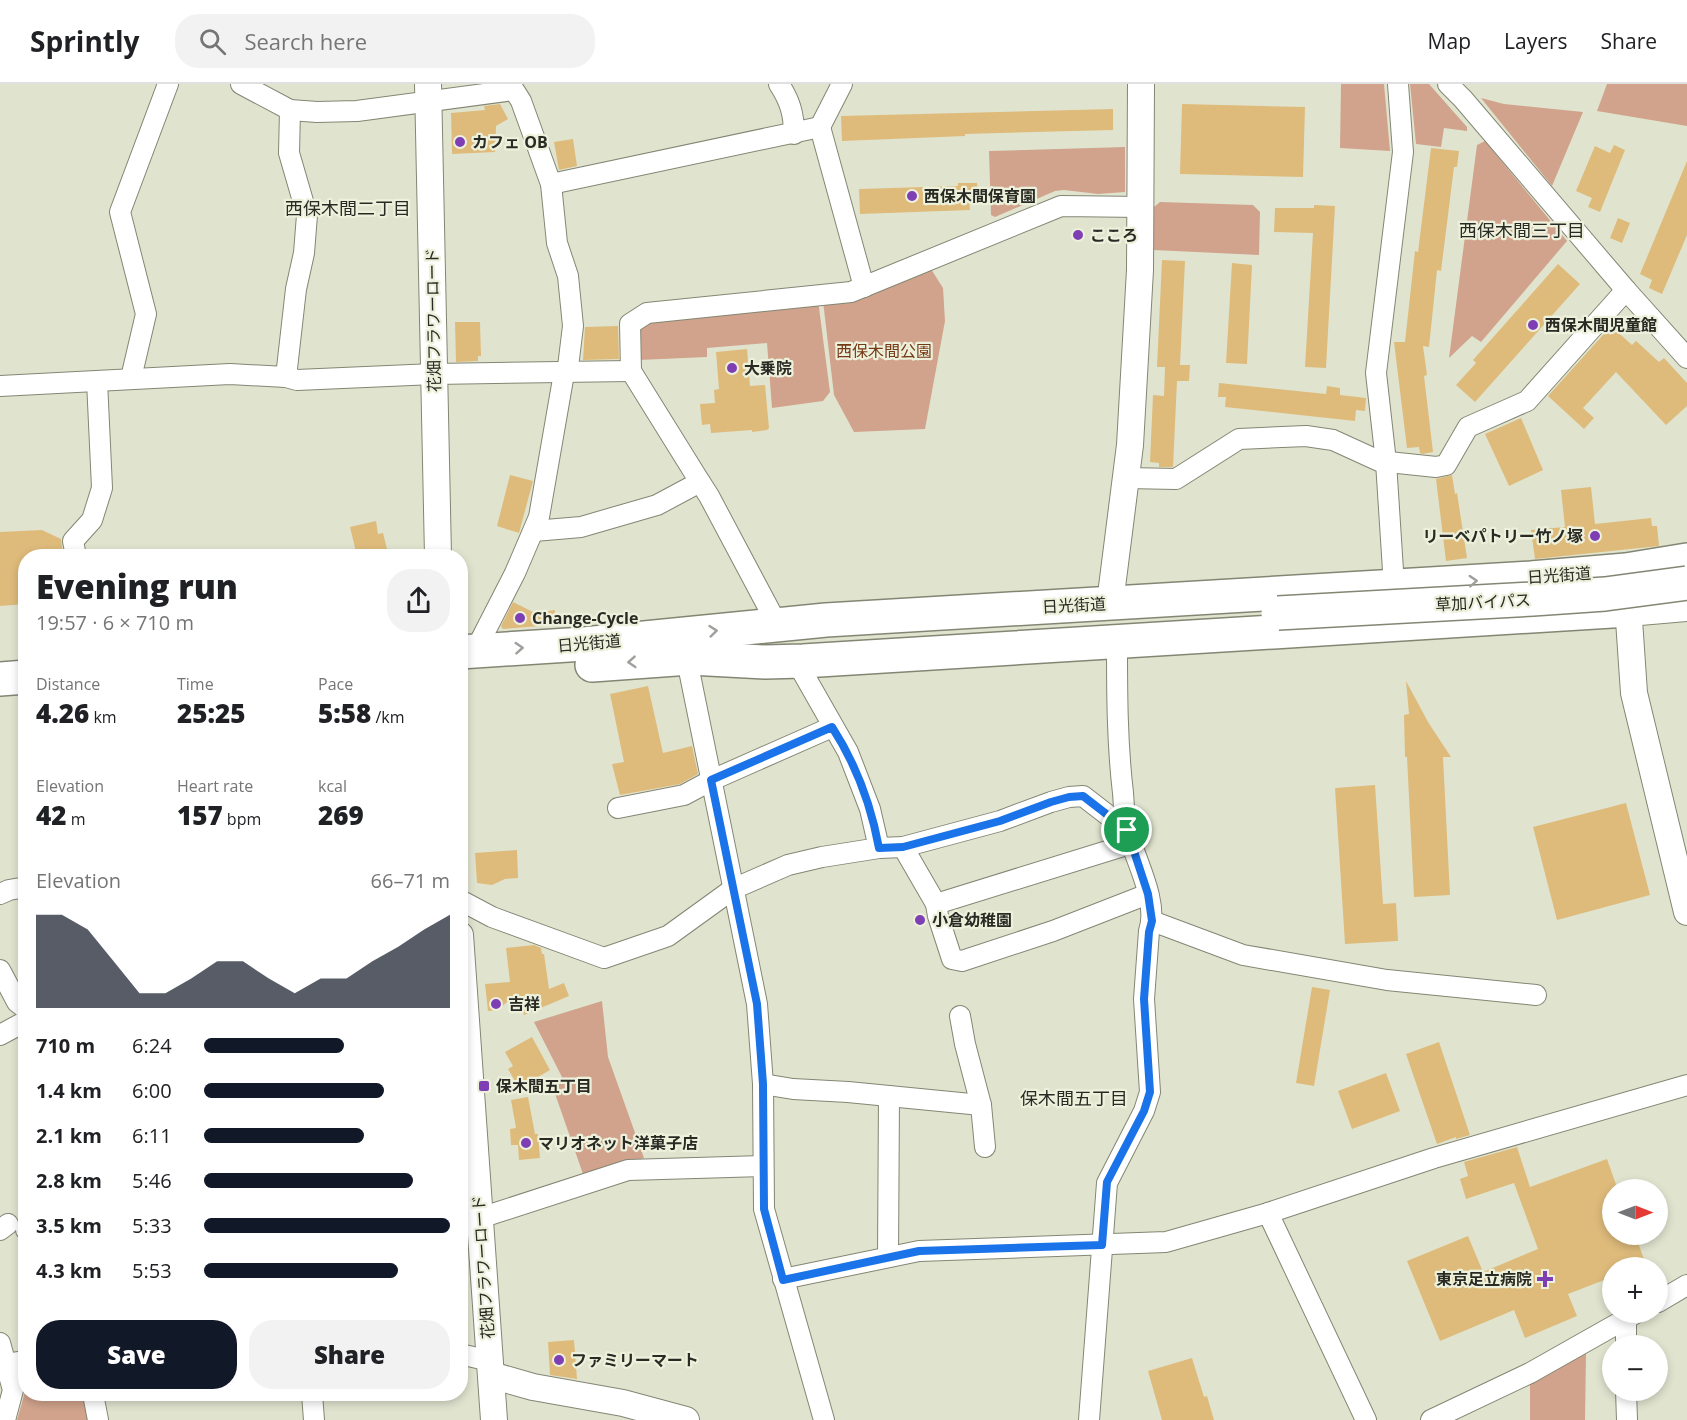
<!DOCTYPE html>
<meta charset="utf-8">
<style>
body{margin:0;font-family:"Open Sans","Noto Sans JP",sans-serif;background:#f2f2f2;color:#202124;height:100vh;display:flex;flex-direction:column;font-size:22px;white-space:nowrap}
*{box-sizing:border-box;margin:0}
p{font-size:20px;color:#757577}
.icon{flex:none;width:33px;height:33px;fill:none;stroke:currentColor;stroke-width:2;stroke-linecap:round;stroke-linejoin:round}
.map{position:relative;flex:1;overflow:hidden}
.drawer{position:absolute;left:18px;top:465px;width:450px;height:852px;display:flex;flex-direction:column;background:#fff;border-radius:24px;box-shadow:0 3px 9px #0003}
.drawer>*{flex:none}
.needle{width:39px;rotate:90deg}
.fabs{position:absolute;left:1602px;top:1095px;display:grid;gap:12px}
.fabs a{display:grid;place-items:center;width:66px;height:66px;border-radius:50%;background:#fff;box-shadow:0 3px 9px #0003;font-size:30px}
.pin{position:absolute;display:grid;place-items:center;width:51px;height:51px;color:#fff;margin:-26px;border:3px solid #fff;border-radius:50%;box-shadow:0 2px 6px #0007}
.round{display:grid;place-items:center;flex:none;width:63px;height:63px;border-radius:24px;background:#f2f2f2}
.summary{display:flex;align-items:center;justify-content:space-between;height:102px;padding:0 18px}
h1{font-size:33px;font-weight:800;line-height:45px}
.figures{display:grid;grid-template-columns:repeat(3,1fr);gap:9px;height:102px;padding:6px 18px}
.figures div{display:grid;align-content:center}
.figures b{font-size:26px;font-weight:800}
.figures small{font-size:16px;font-weight:400}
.figures p{font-size:16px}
.chart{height:168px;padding:12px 18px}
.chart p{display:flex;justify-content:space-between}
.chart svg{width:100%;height:108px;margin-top:6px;fill:#111827;opacity:.7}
.primary-button{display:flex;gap:12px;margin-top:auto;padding:12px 18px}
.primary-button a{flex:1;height:69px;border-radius:24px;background:#111827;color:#fff;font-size:24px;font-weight:800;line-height:69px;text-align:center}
.primary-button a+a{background:#f2f2f2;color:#202124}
ul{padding:0 18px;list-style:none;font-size:20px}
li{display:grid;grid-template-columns:96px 72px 1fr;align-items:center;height:45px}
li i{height:15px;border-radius:8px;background:#111827}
header{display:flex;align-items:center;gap:36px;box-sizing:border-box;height:84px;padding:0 30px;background:#fff;border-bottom:2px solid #e0e0e0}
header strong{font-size:28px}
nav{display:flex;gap:33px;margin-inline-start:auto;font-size:21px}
.search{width:420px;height:54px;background:#f2f2f2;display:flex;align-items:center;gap:15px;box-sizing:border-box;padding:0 21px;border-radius:24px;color:#757577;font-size:22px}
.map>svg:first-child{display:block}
.green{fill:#d1a38c}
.building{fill:#debb7b}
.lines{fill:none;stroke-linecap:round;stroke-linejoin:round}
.minor-casing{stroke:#838673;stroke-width:22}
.tertiary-casing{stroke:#838673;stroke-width:28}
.primary-casing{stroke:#838673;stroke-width:34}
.trunk-casing{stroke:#838673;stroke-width:36}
.minor{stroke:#fff;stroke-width:20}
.tertiary{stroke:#fff;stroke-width:26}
.primary{stroke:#fff;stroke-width:32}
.trunk{stroke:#fff;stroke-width:33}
.trunk-bridge-casing{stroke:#838673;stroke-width:36;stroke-linecap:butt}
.trunk-bridge{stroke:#fff;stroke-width:33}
.oneway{stroke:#9f9f9c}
.route-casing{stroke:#fff;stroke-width:12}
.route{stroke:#1a73e8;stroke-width:8}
.poi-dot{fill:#7f3fb4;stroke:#edf1dc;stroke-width:2}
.labels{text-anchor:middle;stroke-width:4.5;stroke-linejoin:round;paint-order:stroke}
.poi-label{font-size:16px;font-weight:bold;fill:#292a23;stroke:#edf1dc;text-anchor:start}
.street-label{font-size:16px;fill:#292a23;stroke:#edf1dc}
.park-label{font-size:16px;fill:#753815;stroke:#edf1dc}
.neighbourhood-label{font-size:18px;fill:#292a23;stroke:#edf1dc}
</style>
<header>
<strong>Sprintly</strong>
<div class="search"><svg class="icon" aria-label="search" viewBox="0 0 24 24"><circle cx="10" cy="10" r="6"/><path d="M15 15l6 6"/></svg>Search here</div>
<nav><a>Map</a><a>Layers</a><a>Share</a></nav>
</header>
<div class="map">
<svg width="1687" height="1336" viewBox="0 0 1687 1336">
<rect width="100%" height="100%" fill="#e0e4cf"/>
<!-- green -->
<g class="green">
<polygon points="1341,0 1384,0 1390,67 1340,64"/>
<polygon points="1410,0 1429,0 1467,43 1467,47 1444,44 1441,63 1416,60"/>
<polygon points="1607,0 1687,0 1687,42 1597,27"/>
<polygon points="1481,14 1504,20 1583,28 1552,102"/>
<polygon points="1485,57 1567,157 1481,258 1472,252 1449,274 1477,61"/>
<polygon points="1125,63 1125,108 1098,110 1064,106 1055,107 995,133 991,131 989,67"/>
<polygon points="1160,118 1253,121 1260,128 1259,171 1153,166 1154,123"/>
<polygon points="931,185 943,204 945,237 925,345 854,348 834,311 823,217"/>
<polygon points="818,216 830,308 823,317 772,324 767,259 707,264 707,273 639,276 638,248 651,235"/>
<polygon points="602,917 608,973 644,1074 583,1090 552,1001 562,993 534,938"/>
<polygon points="1586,1269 1585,1336 1530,1336 1530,1300"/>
<polygon points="25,1308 85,1310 89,1336 17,1336"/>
</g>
<!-- building -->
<g class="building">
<polygon points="500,20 508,35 496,42 495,68 452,70 451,29 485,26 484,22"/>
<polygon points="1182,20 1305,23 1303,93 1180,90"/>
<polygon points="1113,25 1113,46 965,50 965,52 842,57 841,32"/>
<polygon points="573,55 577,82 559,86 554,58"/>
<polygon points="1614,61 1625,66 1600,128 1588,123 1592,114 1576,107 1595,62 1610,69"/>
<polygon points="1431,64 1459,67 1457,83 1454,83 1441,187 1437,186 1429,263 1423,262 1427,291 1424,292 1433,368 1422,370 1420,369 1419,363 1407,364 1394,258 1405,258 1415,167 1418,168"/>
<polygon points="1687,77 1687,151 1662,210 1649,204 1652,196 1640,190"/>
<polygon points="958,99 977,99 978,113 969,113 970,126 860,130 859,105 958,102"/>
<polygon points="1314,121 1335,122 1326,284 1305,283 1313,149 1274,148 1275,124 1314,124"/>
<polygon points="1618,134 1630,139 1622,159 1610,154"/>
<polygon points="1162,176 1185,177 1180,281 1190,281 1189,297 1177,297 1173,383 1159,383 1159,379 1150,378 1153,311 1164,312 1165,283 1157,283"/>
<polygon points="1232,179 1252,181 1247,280 1226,279"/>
<polygon points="1558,180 1580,200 1475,318 1456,301 1476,279 1473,276"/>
<polygon points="455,238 480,238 481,272 478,272 478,277 456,278"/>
<polygon points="618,242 619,275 583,276 585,243"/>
<polygon points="1611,242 1632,261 1636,257 1659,278 1664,274 1687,299 1687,322 1666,341 1616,288 1583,324 1594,334 1584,345 1548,312"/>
<polygon points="747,265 750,302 765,301 769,344 767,346 752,348 752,346 711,349 710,340 702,341 700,320 715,319 714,306 719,305 716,268"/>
<polygon points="1219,299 1326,310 1327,302 1340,304 1340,311 1366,314 1365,327 1356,326 1355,337 1225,323 1226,313 1218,313"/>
<polygon points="1521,334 1543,386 1509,402 1485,350"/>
<polygon points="510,391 533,397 519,449 497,442"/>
<polygon points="1452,391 1455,410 1457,409 1467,474 1446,477 1436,395"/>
<polygon points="1591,403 1595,440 1651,434 1652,442 1657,442 1659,462 1535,475 1531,446 1565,443 1561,406"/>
<polygon points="376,437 378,450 383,449 387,465 382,466 384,472 357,472 350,443"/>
<polygon points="42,446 61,455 63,472 26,472 26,520 0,522 0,448"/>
<polygon points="513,518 535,529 555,526 554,541 503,545 501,542"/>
<polygon points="1406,597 1428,638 1451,673 1443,673 1450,811 1414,813 1407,673 1405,673 1404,631 1409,630"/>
<polygon points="648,602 663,669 692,662 698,690 680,700 620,711 612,680 624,678 610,610"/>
<polygon points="1375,701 1383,820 1396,819 1398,857 1345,860 1335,704"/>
<polygon points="1626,719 1650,811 1557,836 1533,743"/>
<polygon points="517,766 518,794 505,795 492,801 477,799 475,769"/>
<polygon points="534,861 541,864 542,870 544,870 549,905 564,899 569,912 524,931 516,910 498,926 488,927 485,900 510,898 506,864"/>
<polygon points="1312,903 1330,906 1314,1002 1296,999"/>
<polygon points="532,953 550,986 519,1004 508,985 513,982 505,968"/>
<polygon points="1439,958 1470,1051 1456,1055 1456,1053 1437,1060 1406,970"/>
<polygon points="1386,989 1400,1027 1352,1045 1338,1007"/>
<polygon points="528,1013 535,1050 538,1050 540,1074 519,1076 518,1061 511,1061 510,1045 516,1044 511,1016"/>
<polygon points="1517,1063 1530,1103 1607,1075 1618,1106 1612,1106 1612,1150 1635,1150 1647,1184 1612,1184 1612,1193 1568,1210 1577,1232 1525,1254 1514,1226 1440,1257 1407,1177 1468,1152 1483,1188 1538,1165 1514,1099 1466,1115 1460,1095 1468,1092 1464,1078"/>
<polygon points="574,1256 577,1295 550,1291 548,1258"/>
<polygon points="1192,1274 1204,1313 1207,1312 1214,1336 1162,1336 1148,1287"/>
</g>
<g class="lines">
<!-- minor casing -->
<g class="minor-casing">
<g id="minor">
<polyline points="241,0 290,26 317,28 357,27 514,6 521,17 551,100 557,159 568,192 573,242 568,283 563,295 539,433 515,489 475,567"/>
<path d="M779,0c11,17 15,30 15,50"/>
<polyline points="1448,0 1463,15 1626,206 1687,274"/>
<polyline points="820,43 842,0"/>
<polyline points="551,100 820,43 864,203"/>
<polyline points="286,293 296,205 304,169 307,131 289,69 290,26"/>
<polyline points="131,294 146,230 120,128 168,0"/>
<polyline points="0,302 230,290 286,293 297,296 434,290 631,287"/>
<polyline points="1127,394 1176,395 1239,355 1306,352 1333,356 1379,377 1436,383 1446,381 1468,343 1527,317 1626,206"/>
<polyline points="700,398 709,412 777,540"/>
<polyline points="534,447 581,443 657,421 700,398 631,287 630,240 647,229 851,208 1061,122 1142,123"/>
<polyline points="76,472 73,457 92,436 102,404 97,297"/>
<polyline points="1394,502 1386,378 1376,289 1403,68 1398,0"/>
<polyline points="690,574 690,591 757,920 763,1000 764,1125 824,1336"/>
<polyline points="803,577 803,589 848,668 870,725 879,764"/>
<polyline points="618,724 684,711 712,696 832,643"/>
<polyline points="903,763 936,820 1133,759"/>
<polyline points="0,810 9,806 26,803"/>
<polyline points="460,816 492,833 604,874 668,852 733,805 788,781 822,773 879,764 903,763 1000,737 1051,718 1069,713 1083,712 1127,746"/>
<polyline points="936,820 938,832 952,875 962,877 1053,847 1148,810"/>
<polyline points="1152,837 1243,871 1387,896 1536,911"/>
<polyline points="0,886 17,918 26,925"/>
<polyline points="960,932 965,960 981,1021 985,1063"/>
<polyline points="0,951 26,937"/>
<polyline points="763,1000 793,1005 848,1008 981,1021"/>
<polyline points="1268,1129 1366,1336"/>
<polyline points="480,1134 628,1086 763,1082"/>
<polyline points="26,1143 26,1146"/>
<polyline points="0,1146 8,1140"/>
<polyline points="888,1173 889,1012"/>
<polyline points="783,1195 919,1167 1166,1158 1268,1129 1434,1074 1687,1001"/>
<polyline points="1658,1218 1687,1201"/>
<polyline points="1626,1235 1626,1262"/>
<polyline points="0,1259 13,1306 5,1336"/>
<polyline points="460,1270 490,1277"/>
<polyline points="6,1280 26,1277"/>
<polyline points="1626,1306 1627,1336"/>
<polyline points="93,1310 98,1336"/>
<polyline points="312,1310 314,1336"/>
<path d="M1089,1336l18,-237 37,-72 6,-19 -6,-93 5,-68c10,-30 -14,-71 -22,-101 -3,-12 -3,-25 -4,-37 -6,-51 -6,-101 -6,-152"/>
<polyline points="1431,1336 1530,1289 1638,1228"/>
</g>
</g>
<!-- tertiary casing -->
<g class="tertiary-casing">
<g id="tertiary">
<polyline points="428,0 438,472"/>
<polyline points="1627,507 1634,609 1687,828"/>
<polyline points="1114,519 1112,503 1130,361 1140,186 1141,0"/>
<polyline points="460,851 494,1336"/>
<polyline points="491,1291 533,1303 623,1319 686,1336"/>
</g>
</g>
<!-- primary casing -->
<g class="primary-casing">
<polyline id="primary" points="1628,526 1687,521"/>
</g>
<!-- trunk casing -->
<g class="trunk-casing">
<g id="trunk">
<polyline points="460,568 584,560 826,536 1531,494 1626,486 1687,476"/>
<polyline points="690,574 765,578 803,577 1628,526"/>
<polyline points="592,581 690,574 711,571"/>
<polyline points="0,595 26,593"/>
</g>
</g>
<!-- minor -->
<use href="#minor" class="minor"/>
<!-- tertiary -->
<use href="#tertiary" class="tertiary"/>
<!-- primary -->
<use href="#primary" class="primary"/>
<!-- trunk -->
<use href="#trunk" class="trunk"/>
<!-- trunk-bridge casing -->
<g class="trunk-bridge-casing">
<polyline id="trunk-bridge" points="1278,529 1533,515 1605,510 1687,499"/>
</g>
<!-- trunk-bridge -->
<use href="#trunk-bridge" class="trunk-bridge"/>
</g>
<!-- one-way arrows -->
<defs><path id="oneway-chevron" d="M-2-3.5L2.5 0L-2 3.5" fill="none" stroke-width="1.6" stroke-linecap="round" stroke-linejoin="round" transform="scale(1.5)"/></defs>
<g class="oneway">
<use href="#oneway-chevron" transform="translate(1473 497) rotate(-3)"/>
<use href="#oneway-chevron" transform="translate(713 547) rotate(-6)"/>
<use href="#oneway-chevron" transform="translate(519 564) rotate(-4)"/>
<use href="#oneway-chevron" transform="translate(632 578) rotate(176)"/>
</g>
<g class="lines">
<!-- route casing -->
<g class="route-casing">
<path id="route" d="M832,643c24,37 39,78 47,121l24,-1 97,-26 51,-19 18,-5 14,-1 44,34 21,64 4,27 -3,11 -5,67 6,93 -6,19 -37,71 -5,63 -183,6 -136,29 -19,-71 -1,-125 -6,-80 -46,-224z"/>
</g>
<!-- route -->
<use href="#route" class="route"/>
</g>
<!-- markers -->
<g class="poi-dot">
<circle cx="460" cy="58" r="6"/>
<circle cx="912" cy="112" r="6"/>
<circle cx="1078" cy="151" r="6"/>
<circle cx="1533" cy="241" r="6"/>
<circle cx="732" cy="284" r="6"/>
<circle cx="1595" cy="452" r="6"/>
<circle cx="520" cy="534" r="6"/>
<circle cx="920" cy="836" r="6"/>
<circle cx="496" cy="920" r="6"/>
<rect x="478" y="996" width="12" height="12" rx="3"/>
<circle cx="526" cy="1059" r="6"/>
<path d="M1542 1186h6v6h6v6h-6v6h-6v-6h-6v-6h6z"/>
<circle cx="559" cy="1276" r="6"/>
</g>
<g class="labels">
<!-- poi labels -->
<g class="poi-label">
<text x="472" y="64">カフェ OB</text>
<text x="924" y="118">西保木間保育園</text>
<text x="1090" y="157">こころ</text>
<text x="1545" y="247">西保木間児童館</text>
<text x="744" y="290">大乗院</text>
<text x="1583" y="458" text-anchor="end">リーベパトリー竹ノ塚</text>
<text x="532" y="540">Change-Cycle</text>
<text x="932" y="842">小倉幼稚園</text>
<text x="508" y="926">吉祥</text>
<text x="496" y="1008">保木間五丁目</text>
<text x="538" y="1065">マリオネット洋菓子店</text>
<text x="1532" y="1201" text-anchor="end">東京足立病院</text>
<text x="571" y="1282">ファミリーマート</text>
</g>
<!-- street labels -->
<g class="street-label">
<text transform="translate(433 236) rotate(-91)" y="6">花畑フラワーロード</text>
<text transform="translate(1559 491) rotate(-4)" y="6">日光街道</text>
<text transform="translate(1483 518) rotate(-3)" y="6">草加バイパス</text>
<text transform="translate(1074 521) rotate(-3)" y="6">日光街道</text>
<text transform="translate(589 559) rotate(-5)" y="6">日光街道</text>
<text transform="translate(483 1183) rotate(-94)" y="6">花畑フラワーロード</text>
</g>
<!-- park labels -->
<g class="park-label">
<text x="884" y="273">西保木間公園</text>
</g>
<!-- neighbourhood labels -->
<g class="neighbourhood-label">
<text x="348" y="131">西保木間二丁目</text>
<text x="1522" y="153">西保木間三丁目</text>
<text x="1074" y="1021">保木間五丁目</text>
</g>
</g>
</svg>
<div class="fabs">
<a><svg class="needle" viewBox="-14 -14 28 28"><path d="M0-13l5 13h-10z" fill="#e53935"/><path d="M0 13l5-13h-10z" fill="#757577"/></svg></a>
<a>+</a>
<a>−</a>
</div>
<div class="pin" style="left:1127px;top:746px;background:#1e9e55"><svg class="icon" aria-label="arrive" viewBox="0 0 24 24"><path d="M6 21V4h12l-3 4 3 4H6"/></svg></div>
<section class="drawer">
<div class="summary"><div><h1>Evening run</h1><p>19:57 · 6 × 710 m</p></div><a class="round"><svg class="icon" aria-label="share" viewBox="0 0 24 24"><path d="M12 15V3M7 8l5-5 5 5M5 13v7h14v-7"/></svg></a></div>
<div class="figures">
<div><p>Distance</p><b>4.26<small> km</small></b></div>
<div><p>Time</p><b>25:25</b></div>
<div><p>Pace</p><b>5:58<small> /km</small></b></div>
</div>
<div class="figures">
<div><p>Elevation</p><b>42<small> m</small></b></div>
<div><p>Heart rate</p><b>157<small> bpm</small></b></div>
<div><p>kcal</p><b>269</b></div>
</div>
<div class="chart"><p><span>Elevation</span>66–71 m</p>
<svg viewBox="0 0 160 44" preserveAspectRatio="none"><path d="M0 44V6L10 6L20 12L30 25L40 38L50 38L60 32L70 25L80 25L90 32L100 38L110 32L120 32L130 25L140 19L150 12L160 6V44z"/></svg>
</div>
<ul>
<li><b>710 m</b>6:24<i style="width:57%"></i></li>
<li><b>1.4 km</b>6:00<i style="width:73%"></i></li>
<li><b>2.1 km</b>6:11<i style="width:65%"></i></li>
<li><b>2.8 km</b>5:46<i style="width:85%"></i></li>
<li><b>3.5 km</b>5:33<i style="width:100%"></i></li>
<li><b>4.3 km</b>5:53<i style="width:79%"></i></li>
</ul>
<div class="primary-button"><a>Save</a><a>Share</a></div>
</section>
</div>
